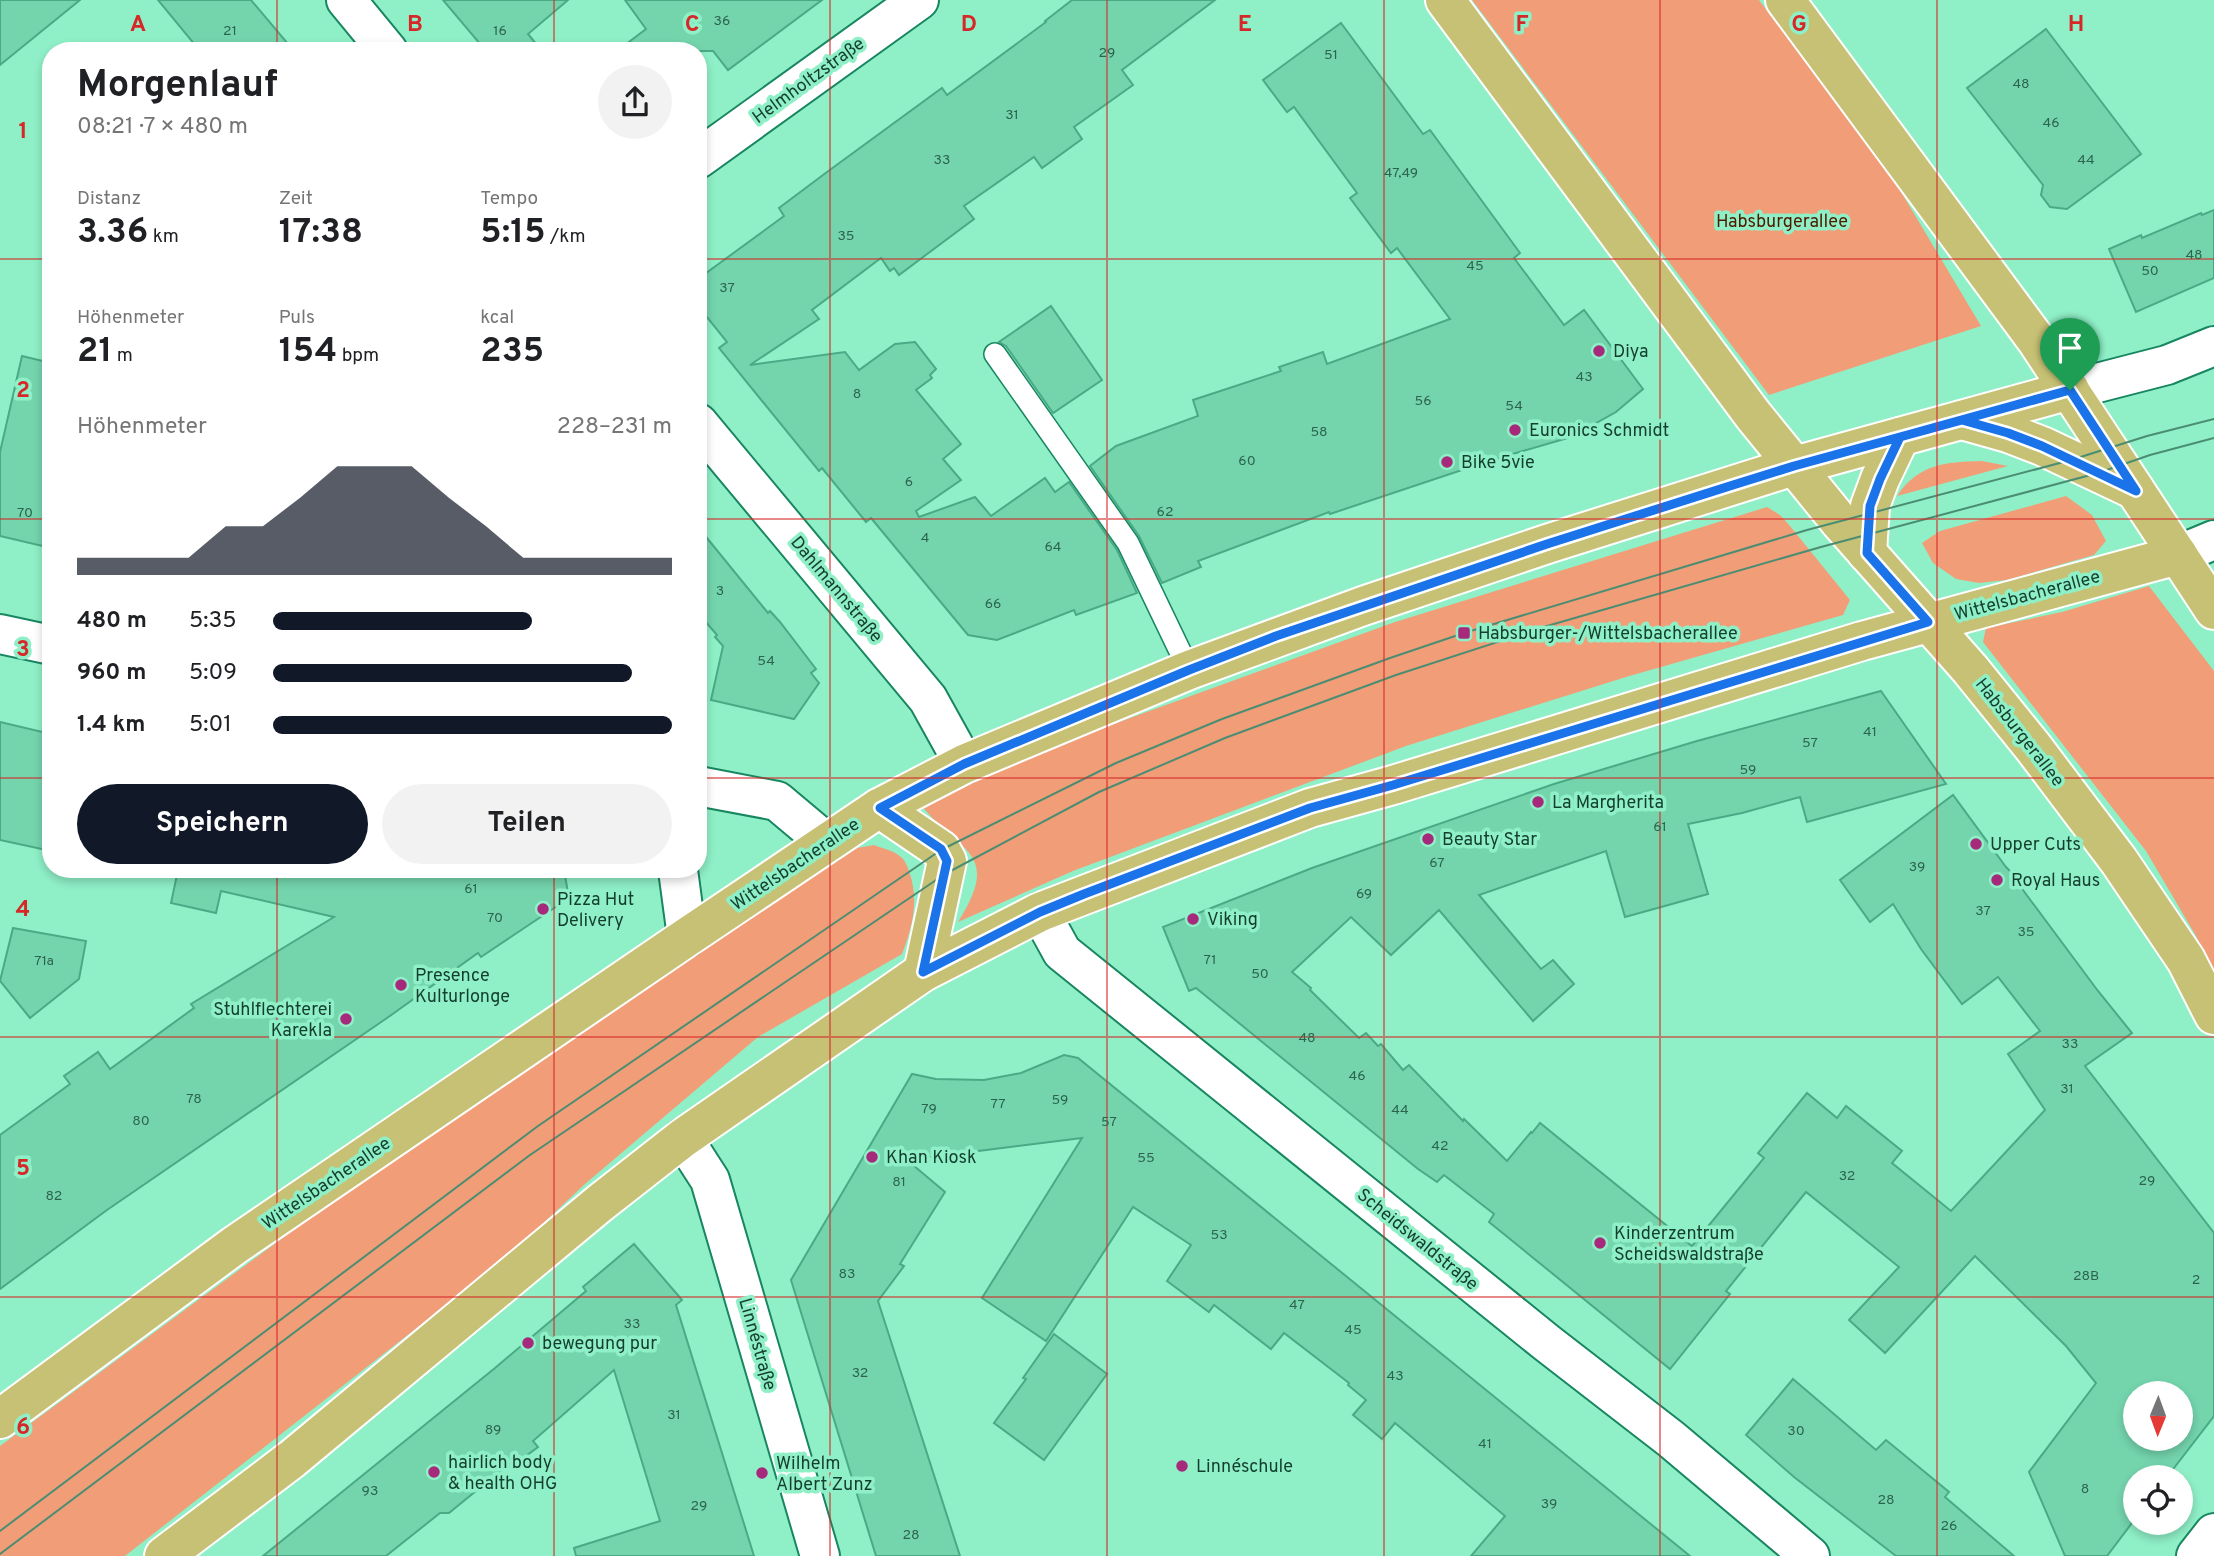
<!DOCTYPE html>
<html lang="de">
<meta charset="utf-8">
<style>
body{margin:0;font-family:Overpass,sans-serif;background:#f2f2f2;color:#202124;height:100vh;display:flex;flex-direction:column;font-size:26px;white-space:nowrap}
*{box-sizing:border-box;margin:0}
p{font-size:23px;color:#757577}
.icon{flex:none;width:38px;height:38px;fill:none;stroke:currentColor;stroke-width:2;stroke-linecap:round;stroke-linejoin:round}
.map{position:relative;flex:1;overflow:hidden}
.panel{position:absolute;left:42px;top:42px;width:665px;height:836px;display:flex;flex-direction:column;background:#fff;border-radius:28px;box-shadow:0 4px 10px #0003}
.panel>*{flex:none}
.needle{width:46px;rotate:181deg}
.controls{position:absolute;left:2123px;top:1381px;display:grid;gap:14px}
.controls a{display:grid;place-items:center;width:70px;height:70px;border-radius:50%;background:#fff;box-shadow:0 4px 10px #0003;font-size:35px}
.pin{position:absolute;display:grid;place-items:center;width:60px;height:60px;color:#fff;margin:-72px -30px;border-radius:50% 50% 50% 0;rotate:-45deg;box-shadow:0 0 7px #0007}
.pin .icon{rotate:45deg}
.round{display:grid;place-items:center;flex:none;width:74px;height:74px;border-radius:37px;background:#f2f2f2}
.summary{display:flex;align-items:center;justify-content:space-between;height:119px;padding:0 35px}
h1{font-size:38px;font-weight:700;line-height:52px}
.figures{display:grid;grid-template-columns:repeat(3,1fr);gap:10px;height:119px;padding:7px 35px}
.figures div{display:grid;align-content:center}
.figures b{font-size:35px;font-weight:700}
.figures small{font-size:19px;font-weight:400}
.figures p{font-size:19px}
.chart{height:196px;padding:14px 35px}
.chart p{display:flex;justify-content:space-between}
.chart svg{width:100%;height:126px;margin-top:7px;fill:#111827;opacity:.7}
.cta{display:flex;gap:14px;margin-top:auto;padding:14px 35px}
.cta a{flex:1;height:80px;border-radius:42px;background:#111827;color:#fff;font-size:28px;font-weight:700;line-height:80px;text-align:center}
.cta a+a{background:#f2f2f2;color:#202124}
ul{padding:0 35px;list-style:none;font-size:23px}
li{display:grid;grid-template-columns:112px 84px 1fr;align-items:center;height:52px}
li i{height:18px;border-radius:9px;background:#111827}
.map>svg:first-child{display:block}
.green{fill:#f19e78}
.building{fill:#74d5ad;stroke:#49ab85;stroke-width:2;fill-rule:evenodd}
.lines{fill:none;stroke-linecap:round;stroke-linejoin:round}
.service-casing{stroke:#198662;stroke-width:24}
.minor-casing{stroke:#198662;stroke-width:42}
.primary-casing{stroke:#fff;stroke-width:42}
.service{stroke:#fff;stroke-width:21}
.minor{stroke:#fff;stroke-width:38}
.primary{stroke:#c6c174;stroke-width:38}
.tram{stroke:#4b8d72;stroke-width:2}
.route-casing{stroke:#fff;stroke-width:14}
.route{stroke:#1a73e8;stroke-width:9}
.grid{fill:none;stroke:#d62828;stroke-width:2;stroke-opacity:0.55}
.poi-dot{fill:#a6297b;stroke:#8ff0c7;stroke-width:2.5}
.labels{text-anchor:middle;stroke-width:7;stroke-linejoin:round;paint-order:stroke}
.number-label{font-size:14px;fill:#2c644e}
.street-label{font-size:18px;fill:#143e2e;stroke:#8ff0c7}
.park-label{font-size:18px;fill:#511b00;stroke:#8ff0c7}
.poi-label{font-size:18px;fill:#143e2e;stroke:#8ff0c7;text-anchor:start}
.grid-label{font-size:23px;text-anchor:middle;font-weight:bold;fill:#d62828;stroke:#8ff0c7;stroke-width:7;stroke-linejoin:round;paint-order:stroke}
</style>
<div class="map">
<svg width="2214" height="1556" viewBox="0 0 2214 1556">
<rect width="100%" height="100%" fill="#8ff0c7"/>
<!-- green -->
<g class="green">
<polygon points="1472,0 1759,0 1891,175 1981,326 1769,395"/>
<path d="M1982,461l26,5 -111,30c21,-32 48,-34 85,-35z"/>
<polygon points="2066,496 2092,515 2106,541 2094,555 2007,580 1979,583 1956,579 1933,563 1922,543 1940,531"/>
<path d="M1767,507l13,8 10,11 60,74 -7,15 -217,62 -220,69 -333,125 -115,51c45,-71 1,-69 -37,-117l96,-46 378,-137z"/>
<polygon points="2149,586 2214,671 2214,972 2196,936 2146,851 1983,642 1986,628 2062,612"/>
<path d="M874,845c10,4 22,6 29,14 4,5 5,10 7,15 9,28 2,54 -8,80l-144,83 -173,147 -80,75 -380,297h-125v-110l478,-352 379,-246z"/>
</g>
<!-- building -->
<g class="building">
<polygon points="0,0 80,0 0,65"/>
<polygon points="158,0 251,0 294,51 200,51"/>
<polygon points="443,0 568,0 528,34 542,51 486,51"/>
<polygon points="625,0 822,0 728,70 713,51 617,51 646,29"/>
<polygon points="1072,0 1215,0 1122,70 1133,85 1074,127 1082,139 1042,168 1034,157 964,206 974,219 899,275 894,268 890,271 881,258 812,310 819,319 750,365 845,352 859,370 895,344 915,342 936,369 930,375 932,378 916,390 961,444 943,459 961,480 916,511 919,517 975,497 991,516 1045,478 1055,492 1069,482 1117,550 1137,593 1076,615 1074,610 997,640 968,635 871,518 866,522 822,468 819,471 719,348 727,342 698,306 698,279 784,216 779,208 827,172 942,88 947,95 1046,22 1045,21"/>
<polygon points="1341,23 1423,134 1430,130 1520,253 1514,258 1564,325 1584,310 1643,389 1616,412 1571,437 1492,460 1330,514 1329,512 1198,561 1201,567 1162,583 1139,536 1090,466 1116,446 1198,416 1193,400 1281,371 1279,367 1323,352 1327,364 1450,319 1397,248 1391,253 1350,198 1357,193 1294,107 1287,112 1263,80"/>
<polygon points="2046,29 2141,154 2067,209 2050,207 2041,195 2043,185 1967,88"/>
<polygon points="2214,210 2214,278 2136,312 2109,249 2141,235 2142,238 2201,213 2202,215"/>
<polygon points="1051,306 1102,380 1053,413 1006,346 999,342"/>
<polygon points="22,356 51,363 51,548 0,536 0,452"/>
<polygon points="698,527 768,613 770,611 780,622 816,669 811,673 819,683 794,719 711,700 723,646 715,637 717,635 698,613"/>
<path d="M1881,691l65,93 -139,38 -7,-25 -58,16 -54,11 20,70 -83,23 -19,-66 -127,44 62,74 12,-9 21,24 -41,37 -94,-111 -48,45 -40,-38 -59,55 19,16 -1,2 49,48 7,-5 12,13 3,-2 22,26 6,-5 54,56 1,-2 43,42 24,-29 1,1 8,-10 152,123 72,-88 -6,-5 49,-60 30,25 9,-12 56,45 -10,12 59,48 94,-101 -37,-56 32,-23 -42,-54 -36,27 -41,-55 -28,-45 -23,18 -30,-42 113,-85 53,72 11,11 6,12 75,101 34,42 -47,33 129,167v183l-47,61h-32v42l-28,37h-42l-36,-84 67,-89 -30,-37 -91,-90 -90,97 -36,-33 50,-53 -93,-75 -80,99 4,3 -60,75 -181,-147 5,-8 -50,-39 -7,7 -19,-13 -222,-181 -7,3 -26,-64 149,-59 242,-84 143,-43zM2135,1393h45v45h-45z"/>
<polygon points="0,722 51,734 51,851 0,840"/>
<polygon points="178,870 564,870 569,898 481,957 478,953 387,1018 107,1210 0,1289 0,1135 70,1084 64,1076 98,1052 110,1069 194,1008 191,1004 334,917 221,891 216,913 171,903"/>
<polygon points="13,928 86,941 79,979 30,1018 0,981"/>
<polygon points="1064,1055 1078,1058 1690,1556 1471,1556 1505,1516 1395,1423 1382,1439 1353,1415 1366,1400 1348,1385 1349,1383 1284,1333 1271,1349 1214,1305 1209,1312 1167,1281 1191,1245 1133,1207 1046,1341 982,1298 1082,1138 907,1160 945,1192 900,1264 904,1266 878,1301 960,1556 876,1556 791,1280 912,1074 936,1079 984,1080 1021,1073"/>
<polygon points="634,1244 682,1300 676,1305 754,1556 576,1556 574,1548 660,1521 614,1370 533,1441 538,1447 511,1467 509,1464 449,1513 440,1513 386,1556 263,1556 495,1368 586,1291 583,1287"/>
<polygon points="1054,1334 1107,1374 1044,1460 994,1423 1026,1379 1023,1378"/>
<polygon points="1793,1379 1876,1450 1886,1440 1949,1492 1945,1497 2014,1556 1896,1556 1794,1477 1746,1435"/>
</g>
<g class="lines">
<!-- service casing -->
<g class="service-casing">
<polyline id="service" points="995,354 1128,543 1189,670"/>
</g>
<!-- minor casing -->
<g class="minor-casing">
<g id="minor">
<polyline points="346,0 388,51"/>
<polyline points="698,159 919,0"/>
<polyline points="2070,390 2167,365 2214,346"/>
<polyline points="698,423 928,699 964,764"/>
<polyline points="2178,555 2214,540"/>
<polyline points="0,634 51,645"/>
<polyline points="698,786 777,801 827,843"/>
<polyline points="678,870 687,937"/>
<polyline points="1040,912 1062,952 1547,1343 1671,1439 1810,1556"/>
<polyline points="683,1138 710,1180 820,1556"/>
<polyline points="2196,1556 2214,1533"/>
</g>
</g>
<!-- primary casing -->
<g class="primary-casing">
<g id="primary">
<polyline points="1445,0 1753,415 1840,522 1970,669 2033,747 2119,861 2186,960 2214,1015"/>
<polyline points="1785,0 2037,341 2214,610"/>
<polyline points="1962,420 2008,433 2042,446 2135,490"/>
<polyline points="1867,553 1870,506 1880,479 1900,437"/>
<polyline points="879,808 941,850 947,861 923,972"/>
<polyline points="0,1419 235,1245 687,937 879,808 964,764 1189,670 1363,606 1547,544 1794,466 2070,390"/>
<polyline points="164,1556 292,1459 600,1203 683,1138 923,972 1040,912 1310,808 1393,785 1862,641 2178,555"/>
</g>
</g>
<!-- service -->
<use href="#service" class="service"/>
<!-- minor -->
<use href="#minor" class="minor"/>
<!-- primary -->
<use href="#primary" class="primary"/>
<!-- tram -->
<g class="tram">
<polyline points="0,1531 538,1126 941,850 1116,763 1222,719 1390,658 1464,633 1807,530 2071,460 2147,436 2214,419"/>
<polyline points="0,1554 530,1155 945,874 1099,792 1225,738 1396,675 1547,626 1821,547 2098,473 2150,455 2214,438"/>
</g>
</g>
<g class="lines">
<!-- route casing -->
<g class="route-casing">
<polyline id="route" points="2070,390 1900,437 1880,479 1870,506 1867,553 1928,622 1393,785 1310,808 1084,894 1040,912 923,972 947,861 941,849 880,808 964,764 1189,670 1276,636 1547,544 1733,485 1794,466 1962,420 2008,433 2042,446 2136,491 2070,390"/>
</g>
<!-- route -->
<use href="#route" class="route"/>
</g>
<!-- grid -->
<path class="grid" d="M277,0v51M554,0v51M830,0v1556M1107,0v1556M1384,0v1556M1660,0v1556M1937,0v1556M0,259h51M698,259h1516M0,519h51M698,519h1516M0,778h51M698,778h1516M277,870v686M554,870v686M0,1037h2214M0,1297h2214"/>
<!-- markers -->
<g class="poi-dot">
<circle cx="1599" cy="351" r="7"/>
<circle cx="1515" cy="430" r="7"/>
<circle cx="1447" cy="462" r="7"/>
<rect x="1457" y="626" width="14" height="14" rx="3.5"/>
<circle cx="1538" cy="802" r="7"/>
<circle cx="1428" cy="839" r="7"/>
<circle cx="1976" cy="844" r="7"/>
<circle cx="1997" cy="880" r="7"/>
<circle cx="543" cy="909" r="7"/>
<circle cx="1193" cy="919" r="7"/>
<circle cx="401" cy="985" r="7"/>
<circle cx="346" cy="1019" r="7"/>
<circle cx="872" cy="1157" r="7"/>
<circle cx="1600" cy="1243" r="7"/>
<circle cx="528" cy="1343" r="7"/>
<circle cx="1182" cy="1466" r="7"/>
<circle cx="434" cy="1472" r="7"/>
<circle cx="762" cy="1473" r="7"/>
</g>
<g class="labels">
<!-- number labels -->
<g class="number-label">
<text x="722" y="25">36</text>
<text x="230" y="35">21</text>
<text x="500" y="35">16</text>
<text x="1107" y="57">29</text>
<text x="1331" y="59">51</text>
<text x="2021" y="88">48</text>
<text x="1012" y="119">31</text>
<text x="2051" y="127">46</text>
<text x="942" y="164">33</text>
<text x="2086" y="164">44</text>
<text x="1401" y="177">47,49</text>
<text x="846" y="240">35</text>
<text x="2194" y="259">48</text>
<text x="1475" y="270">45</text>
<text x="2150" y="275">50</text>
<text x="727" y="292">37</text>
<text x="1584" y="381">43</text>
<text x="857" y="398">8</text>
<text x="1423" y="405">56</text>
<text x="1514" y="410">54</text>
<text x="1319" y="436">58</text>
<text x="1247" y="465">60</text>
<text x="909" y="486">6</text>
<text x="1165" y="516">62</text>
<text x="25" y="517">70</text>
<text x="925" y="542">4</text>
<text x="1053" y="551">64</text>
<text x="720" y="595">3</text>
<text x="993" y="608">66</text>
<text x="766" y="665">54</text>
<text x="1870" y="736">41</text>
<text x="1810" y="747">57</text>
<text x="1748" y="774">59</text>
<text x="1660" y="831">61</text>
<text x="1437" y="867">67</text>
<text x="1917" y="871">39</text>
<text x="471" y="893">61</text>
<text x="1364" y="898">69</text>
<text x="1983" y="915">37</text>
<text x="495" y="922">70</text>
<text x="2026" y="936">35</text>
<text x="1210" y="964">71</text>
<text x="44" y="965">71a</text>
<text x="1260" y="978">50</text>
<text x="1307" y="1042">48</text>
<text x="2070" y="1048">33</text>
<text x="1357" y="1080">46</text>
<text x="2067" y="1093">31</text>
<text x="194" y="1103">78</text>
<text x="1060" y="1104">59</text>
<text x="998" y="1108">77</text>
<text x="929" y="1113">79</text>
<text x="1400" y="1114">44</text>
<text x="141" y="1125">80</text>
<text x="1109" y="1126">57</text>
<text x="1440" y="1150">42</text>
<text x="1146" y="1162">55</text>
<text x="1847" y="1180">32</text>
<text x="2147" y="1185">29</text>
<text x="899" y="1186">81</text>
<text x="54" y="1200">82</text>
<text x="1219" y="1239">53</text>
<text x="847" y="1278">83</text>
<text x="2086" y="1280">28B</text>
<text x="2196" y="1284">2</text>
<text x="1297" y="1309">47</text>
<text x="632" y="1328">33</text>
<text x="1353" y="1334">45</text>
<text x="860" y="1377">32</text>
<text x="1395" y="1380">43</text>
<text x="674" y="1419">31</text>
<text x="493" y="1434">89</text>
<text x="1796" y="1435">30</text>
<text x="1485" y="1448">41</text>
<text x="2085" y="1493">8</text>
<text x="370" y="1495">93</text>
<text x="1886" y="1504">28</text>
<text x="1549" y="1508">39</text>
<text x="699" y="1510">29</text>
<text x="1949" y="1530">26</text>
<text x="911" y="1539">28</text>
</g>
<!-- street labels -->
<g class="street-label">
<text transform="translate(808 80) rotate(-36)" y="6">Helmholtzstraße</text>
<text transform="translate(837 589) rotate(50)" y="6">Dahlmannstraße</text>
<text transform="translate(2027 595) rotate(-15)" y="6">Wittelsbacherallee</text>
<text transform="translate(2020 732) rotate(52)" y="6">Habsburgerallee</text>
<text transform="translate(795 864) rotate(-34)" y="6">Wittelsbacherallee</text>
<text transform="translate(326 1183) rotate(-34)" y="6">Wittelsbacherallee</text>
<text transform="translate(1418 1239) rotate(39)" y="6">Scheidswaldstraße</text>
<text transform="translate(758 1344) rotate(74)" y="6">Linnéstraße</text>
</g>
<!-- park labels -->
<g class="park-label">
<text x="1782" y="227">Habsburgerallee</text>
</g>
<!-- poi labels -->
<g class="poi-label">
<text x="1613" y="357">Diya</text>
<text x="1529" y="436">Euronics Schmidt</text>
<text x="1461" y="468">Bike 5vie</text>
<text x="1478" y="639">Habsburger-/Wittelsbacherallee</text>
<text x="1552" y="808">La Margherita</text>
<text x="1442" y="845">Beauty Star</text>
<text x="1990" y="850">Upper Cuts</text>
<text x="2011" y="886">Royal Haus</text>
<text x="557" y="905">Pizza Hut<tspan x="557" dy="21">Delivery</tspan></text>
<text x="1207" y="925">Viking</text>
<text x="415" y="981">Presence<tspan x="415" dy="21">Kulturlonge</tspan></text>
<text x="332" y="1015" text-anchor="end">Stuhlflechterei<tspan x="332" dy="21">Karekla</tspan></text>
<text x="886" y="1163">Khan Kiosk</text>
<text x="1614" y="1239">Kinderzentrum<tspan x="1614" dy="21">Scheidswaldstraße</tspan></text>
<text x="542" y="1349">bewegung pur</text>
<text x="448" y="1468">hairlich body<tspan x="448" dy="21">&amp; health OHG</tspan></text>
<text x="776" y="1469">Wilhelm<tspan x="776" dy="21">Albert Zunz</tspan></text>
<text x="1196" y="1472">Linnéschule</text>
</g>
</g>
<g class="grid-label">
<text x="138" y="31">A</text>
<text x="415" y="31">B</text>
<text x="692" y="31">C</text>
<text x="969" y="31">D</text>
<text x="1245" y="31">E</text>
<text x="1522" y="31">F</text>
<text x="1799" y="31">G</text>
<text x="2076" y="31">H</text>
<text x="23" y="138">1</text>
<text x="23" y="397">2</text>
<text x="23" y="656">3</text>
<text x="23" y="916">4</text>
<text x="23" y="1175">5</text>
<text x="23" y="1434">6</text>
</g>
</svg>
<div class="controls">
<a><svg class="needle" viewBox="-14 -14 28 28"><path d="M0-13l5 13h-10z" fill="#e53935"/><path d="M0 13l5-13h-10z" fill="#757577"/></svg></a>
<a><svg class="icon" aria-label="locate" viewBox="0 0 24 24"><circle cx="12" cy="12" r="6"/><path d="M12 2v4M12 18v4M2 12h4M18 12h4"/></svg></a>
</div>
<div class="pin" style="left:2070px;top:390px;background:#1e9e55"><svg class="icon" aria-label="arrive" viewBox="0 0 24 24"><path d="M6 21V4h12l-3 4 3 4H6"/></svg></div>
<section class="panel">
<div class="summary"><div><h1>Morgenlauf</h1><p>08:21 · 7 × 480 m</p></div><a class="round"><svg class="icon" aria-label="share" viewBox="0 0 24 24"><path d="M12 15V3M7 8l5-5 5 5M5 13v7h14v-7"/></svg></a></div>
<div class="figures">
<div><p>Distanz</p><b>3.36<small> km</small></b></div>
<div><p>Zeit</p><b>17:38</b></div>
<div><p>Tempo</p><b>5:15<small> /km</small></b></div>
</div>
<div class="figures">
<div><p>Höhenmeter</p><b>21<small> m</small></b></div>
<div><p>Puls</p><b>154<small> bpm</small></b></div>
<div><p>kcal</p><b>235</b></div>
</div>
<div class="chart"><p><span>Höhenmeter</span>228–231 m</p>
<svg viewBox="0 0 160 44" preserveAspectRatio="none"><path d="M0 44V38L10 38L20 38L30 38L40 27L50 27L60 17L70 6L80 6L90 6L100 17L110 27L120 38L130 38L140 38L150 38L160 38V44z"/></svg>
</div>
<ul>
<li><b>480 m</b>5:35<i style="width:65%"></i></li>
<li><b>960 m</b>5:09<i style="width:90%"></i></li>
<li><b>1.4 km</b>5:01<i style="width:100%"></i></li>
</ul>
<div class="cta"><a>Speichern</a><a>Teilen</a></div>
</section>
</div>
